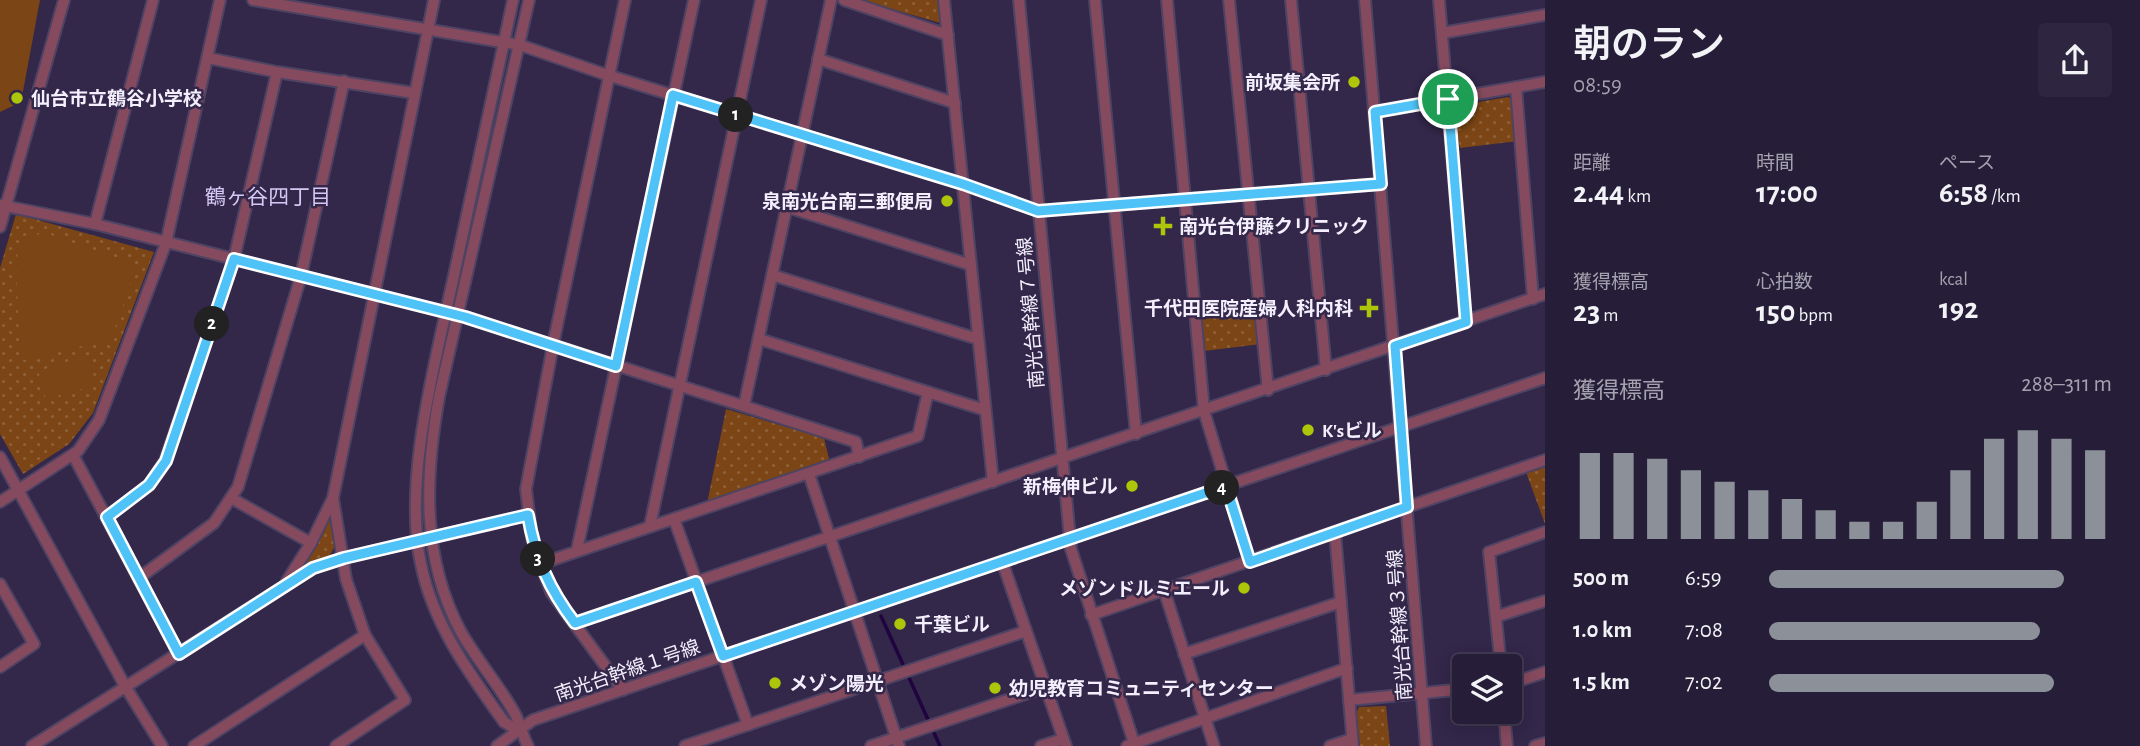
<!DOCTYPE html>
<html lang="ja">
<meta charset="utf-8">
<style>
body{margin:0;font-family:"Alegreya Sans","Noto Sans JP",sans-serif;background:#2e2640;color:#f1f3f6;height:100vh;display:flex;flex-direction:column;font-size:26px;white-space:nowrap}
*{box-sizing:border-box;margin:0}
p{font-size:23px;color:#a4a2ae}
.icon{flex:none;width:38px;height:38px;fill:none;stroke:currentColor;stroke-width:2;stroke-linecap:round;stroke-linejoin:round}
.map{position:relative;flex:1;overflow:hidden}
.panel{display:flex;flex-direction:column;background:#261d38;width:595px}
.panel>*{flex:none}
.controls{position:absolute;left:1452px;top:654px;display:grid;gap:14px}
.controls a{display:grid;place-items:center;width:70px;height:70px;border-radius:7px;background:#261d38;box-shadow:0 4px 18px #0003,0 0 0 2px #423b53;font-size:35px}
.pin{position:absolute;display:grid;place-items:center;width:60px;height:60px;color:#fff;margin:-30px;border:4px solid #fff;border-radius:50%;box-shadow:0 2px 7px #0007}
.km{position:absolute;width:35px;height:35px;margin:-18px;border-radius:50%;background:#222;color:#fff;font-size:19px;line-height:35px;text-align:center}
.round{display:grid;place-items:center;flex:none;width:74px;height:74px;border-radius:7px;background:#2e2640}
.head{display:flex;align-items:center;justify-content:space-between;height:119px;padding:0 28px}
h1{font-size:38px;font-weight:600;line-height:52px}
.stats{display:grid;grid-template-columns:repeat(3,1fr);gap:10px;height:119px;padding:7px 28px}
.stats div{display:grid;align-content:center}
.stats b{font-size:30px;font-weight:600}
.stats small{font-size:19px;font-weight:400}
.stats p{font-size:19px}
.chart{height:196px;padding:14px 28px}
.chart p{display:flex;justify-content:space-between}
.chart svg{width:100%;height:126px;margin-top:7px;stroke:#8c9099;stroke-width:6}
ul{padding:0 28px;list-style:none;font-size:23px}
li{display:grid;grid-template-columns:112px 84px 1fr;align-items:center;height:52px}
li i{height:18px;border-radius:9px;background:#8c9099}
main{display:flex;flex:1;min-height:0}
.map>svg:first-child{display:block}
.park{fill:url(#park-dots)}
.pitch{fill:#7b4515}
.lines{fill:none;stroke-linecap:round;stroke-linejoin:round}
.stream{stroke:#20033f;stroke-width:3.5}
.minor-casing{stroke:#4e4363;stroke-width:14}
.minor{stroke:#864a5f;stroke-width:10}
.route-casing{stroke:#fff;stroke-width:14}
.route{stroke:#4fc3f7;stroke-width:9}
.poi-dot{fill:#aec60a;stroke:#33274a;stroke-width:2.5}
.labels{text-anchor:middle;stroke-width:5;stroke-linejoin:round;paint-order:stroke}
.poi-label{font-size:19px;font-weight:bold;fill:#f3effd;stroke:#33274a;text-anchor:start}
.street-label{font-size:19px;fill:#f3effd;stroke:#33274a}
.neighbourhood-label{font-size:21px;fill:#d5c8f5;stroke:#33274a}
</style>
<main>
<div class="map">
<svg width="1545" height="746" viewBox="0 0 1545 746">
<defs>
<pattern id="park-dots" width="8" height="8" patternUnits="userSpaceOnUse" patternTransform="scale(1.75)"><rect width="8" height="8" fill="#7b4515"/><path d="M2 2h.1M6 6h.1" fill="none" stroke="#8e6038" stroke-width="1.8" stroke-linecap="round"/></pattern>
</defs>
<rect width="100%" height="100%" fill="#33274a"/>
<!-- park -->
<g class="park">
<polygon points="867,0 941,0 944,24 867,2"/>
<polygon points="1508,97 1514,101 1518,141 1460,148 1454,113 1461,105"/>
<polygon points="16,214 154,252 93,413 69,444 23,474 0,434 0,268"/>
<polygon points="1255,297 1261,344 1204,351 1199,303"/>
<polygon points="726,409 824,438 830,463 707,504"/>
<polygon points="1545,465 1545,524 1526,472"/>
<polygon points="328,513 335,546 330,555 303,568 299,566"/>
<polygon points="1386,706 1390,746 1360,746 1356,714 1359,707"/>
</g>
<!-- pitch -->
<g class="pitch">
<polygon points="0,0 40,0 21,102 0,112"/>
<polygon points="42,232 137,266 111,339 20,361 16,262 19,248"/>
<polygon points="89,357 96,385 46,399 38,371"/>
</g>
<g class="lines">
<!-- stream -->
<polyline class="stream" points="881,616 940,746"/>
<!-- minor casing -->
<g class="minor-casing">
<g id="minor">
<polyline points="253,0 520,45 607,75 963,184 1038,211 1381,184"/>
<path d="M513,0c-20,93 -40,187 -60,280 -18,83 -50,201 -32,284 12,60 48,109 83,158l15,9"/>
<polyline points="844,0 948,35"/>
<polyline points="944,0 993,482"/>
<polyline points="1019,0 1071,549 1135,746"/>
<polyline points="1095,0 1136,434"/>
<polyline points="1167,0 1204,411 1250,562"/>
<polyline points="1229,0 1268,390"/>
<polyline points="1291,0 1326,370"/>
<polyline points="1365,0 1426,746"/>
<polyline points="1439,0 1466,322"/>
<polyline points="1442,33 1545,15"/>
<polyline points="208,58 277,72 414,93"/>
<polyline points="818,59 955,103"/>
<polyline points="1516,87 1533,299"/>
<polyline points="1375,112 1545,82"/>
<polyline points="0,205 95,224 465,317 856,442 859,457"/>
<polyline points="787,207 971,265"/>
<polyline points="95,224 153,0"/>
<polyline points="0,227 64,0"/>
<polyline points="772,275 978,339"/>
<polyline points="759,339 985,410"/>
<polyline points="744,406 831,0"/>
<polyline points="73,455 179,654"/>
<polyline points="0,457 125,686 162,746"/>
<polyline points="809,474 899,746"/>
<polyline points="231,498 311,543"/>
<polyline points="0,502 78,451 99,420 166,243 220,0"/>
<polyline points="107,517 149,485 165,461 234,259 277,72"/>
<polyline points="674,519 748,725"/>
<polyline points="650,526 761,0"/>
<polyline points="1335,532 1353,746"/>
<polyline points="577,550 694,0"/>
<polyline points="1002,561 1066,746"/>
<polyline points="540,564 918,436 928,392"/>
<polyline points="139,578 214,523 238,487 301,276 344,81"/>
<polyline points="287,581 311,543 333,498"/>
<polyline points="0,584 34,644 0,667"/>
<polyline points="1164,590 1214,746"/>
<polyline points="1091,615 1545,460"/>
<polyline points="1498,616 1545,601"/>
<polyline points="575,623 1545,294"/>
<polyline points="1184,654 1341,602"/>
<polyline points="1501,667 1489,552 1545,532"/>
<polyline points="1510,684 1545,672"/>
<polyline points="623,690 551,592 532,539 526,489 553,345 625,0"/>
<polyline points="1349,700 1465,689"/>
<polyline points="1504,712 1507,746"/>
<polyline points="32,746 313,568 344,558 528,515"/>
<polyline points="194,746 365,635"/>
<polyline points="336,746 405,700 365,635 346,579 333,498 434,0"/>
<polyline points="497,746 533,720 1545,378"/>
<path d="M528,746c-6,-11 -8,-24 -14,-34 -16,-28 -37,-52 -53,-80 -40,-74 -36,-156 -22,-235l90,-397"/>
<polyline points="685,746 1026,631"/>
<polyline points="871,746 1046,687"/>
<polyline points="1041,746 1063,739"/>
<polyline points="1127,746 1347,668"/>
<polyline points="1330,746 1352,739"/>
<polyline points="1535,746 1545,743"/>
</g>
</g>
<!-- minor -->
<use href="#minor" class="minor"/>
</g>
<g class="lines">
<!-- route casing -->
<g class="route-casing">
<path id="route" d="M673,95l290,89 75,27 343,-27 -6,-72 73,-13 18,223 -71,24 12,161 -157,55 -24,-76 -503,170 -27,-74 -121,41c-26,-34 -40,-66 -47,-108l-184,43 -31,10 -134,86 -72,-137 42,-32 17,-24 68,-202 231,58 151,49z"/>
</g>
<!-- route -->
<use href="#route" class="route"/>
</g>
<!-- markers -->
<g class="poi-dot">
<circle cx="1354" cy="82" r="7"/>
<circle cx="17" cy="98" r="7"/>
<circle cx="947" cy="201" r="7"/>
<path d="M1159.5 215.5h7v7h7v7h-7v7h-7v-7h-7v-7h7z"/>
<path d="M1365.5 297.5h7v7h7v7h-7v7h-7v-7h-7v-7h7z"/>
<circle cx="1308" cy="430" r="7"/>
<circle cx="1132" cy="486" r="7"/>
<circle cx="1244" cy="588" r="7"/>
<circle cx="900" cy="624" r="7"/>
<circle cx="775" cy="683" r="7"/>
<circle cx="995" cy="688" r="7"/>
</g>
<g class="labels">
<!-- poi labels -->
<g class="poi-label">
<text x="1340" y="89" text-anchor="end">前坂集会所</text>
<text x="31" y="105">仙台市立鶴谷小学校</text>
<text x="933" y="208" text-anchor="end">泉南光台南三郵便局</text>
<text x="1179" y="233">南光台伊藤クリニック</text>
<text x="1353" y="315" text-anchor="end">千代田医院産婦人科内科</text>
<text x="1322" y="437">K'sビル</text>
<text x="1118" y="493" text-anchor="end">新梅伸ビル</text>
<text x="1230" y="595" text-anchor="end">メゾンドルミエール</text>
<text x="914" y="631">千葉ビル</text>
<text x="789" y="690">メゾン陽光</text>
<text x="1009" y="695">幼児教育コミュニティセンター</text>
</g>
<!-- street labels -->
<g class="street-label">
<text transform="translate(1030 313) rotate(-95)" y="7">南光台幹線７号線</text>
<text transform="translate(1399 625) rotate(-94)" y="7">南光台幹線３号線</text>
<text transform="translate(627 670) rotate(-19)" y="7">南光台幹線１号線</text>
</g>
<!-- neighbourhood labels -->
<g class="neighbourhood-label">
<text x="268" y="204">鶴ヶ谷四丁目</text>
</g>
</g>
</svg>
<div class="controls">
<a><svg class="icon" aria-label="layers" viewBox="0 0 24 24"><path d="M12 4l9 5-9 5-9-5zM3 14l9 5 9-5"/></svg></a>
</div>
<div class="pin" style="left:1448px;top:99px;background:#1e9e55"><svg class="icon" aria-label="arrive" viewBox="0 0 24 24"><path d="M6 21V4h12l-3 4 3 4H6"/></svg></div>
<b class="km" style="left:736px;top:115px">1</b>
<b class="km" style="left:212px;top:324px">2</b>
<b class="km" style="left:538px;top:559px">3</b>
<b class="km" style="left:1222px;top:488px">4</b>
</div>
<section class="panel">
<div class="head"><div><h1>朝のラン</h1><p>08:59</p></div><a class="round"><svg class="icon" aria-label="share" viewBox="0 0 24 24"><path d="M12 15V3M7 8l5-5 5 5M5 13v7h14v-7"/></svg></a></div>
<div class="stats">
<div><p>距離</p><b>2.44<small> km</small></b></div>
<div><p>時間</p><b>17:00</b></div>
<div><p>ペース</p><b>6:58<small> /km</small></b></div>
</div>
<div class="stats">
<div><p>獲得標高</p><b>23<small> m</small></b></div>
<div><p>心拍数</p><b>150<small> bpm</small></b></div>
<div><p>kcal</p><b>192</b></div>
</div>
<div class="chart"><p><span>獲得標高</span>288–311 m</p>
<svg viewBox="0 0 160 44" preserveAspectRatio="none"><path d="M5 44V14M15 44V14M25 44V16M35 44V20M45 44V24M55 44V27M65 44V30M75 44V34M85 44V38M95 44V38M105 44V31M115 44V20M125 44V9M135 44V6M145 44V9M155 44V13"/></svg>
</div>
<ul>
<li><b>500 m</b>6:59<i style="width:86%"></i></li>
<li><b>1.0 km</b>7:08<i style="width:79%"></i></li>
<li><b>1.5 km</b>7:02<i style="width:83%"></i></li>
</ul>
</section>
</main>
